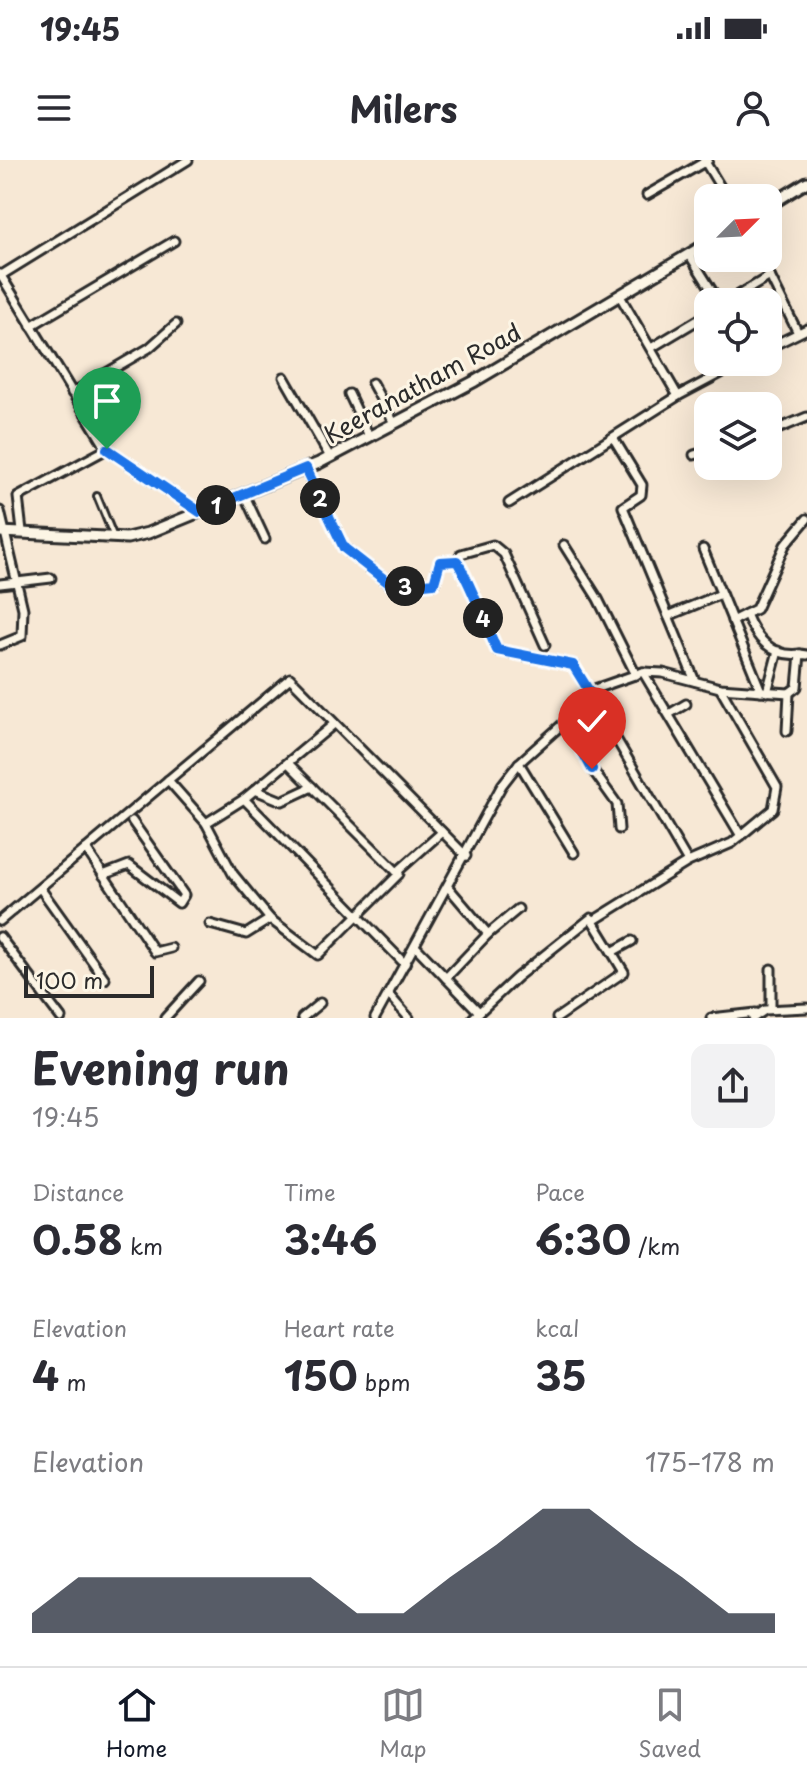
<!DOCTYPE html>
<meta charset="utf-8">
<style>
body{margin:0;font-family:"Playpen Sans",sans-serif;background:#f2f2f3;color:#2b2b33;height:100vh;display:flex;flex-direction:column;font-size:30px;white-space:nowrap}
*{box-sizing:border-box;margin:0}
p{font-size:26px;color:#7c7c81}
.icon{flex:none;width:44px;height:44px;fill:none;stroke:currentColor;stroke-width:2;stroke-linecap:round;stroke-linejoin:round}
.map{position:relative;height:858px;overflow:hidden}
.side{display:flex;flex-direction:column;background:#fff;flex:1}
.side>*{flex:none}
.needle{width:52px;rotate:66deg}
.tools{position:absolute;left:694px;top:24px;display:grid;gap:16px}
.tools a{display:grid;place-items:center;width:88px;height:88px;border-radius:16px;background:#fff;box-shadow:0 8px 32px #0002;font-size:40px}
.scale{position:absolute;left:24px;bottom:20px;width:130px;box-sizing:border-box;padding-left:8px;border:4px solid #2b2b2b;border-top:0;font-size:22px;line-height:28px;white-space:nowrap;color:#2b2b2b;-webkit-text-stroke:6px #fcf5e5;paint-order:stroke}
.pin{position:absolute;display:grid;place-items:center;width:68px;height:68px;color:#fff;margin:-82px -34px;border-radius:50% 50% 50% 0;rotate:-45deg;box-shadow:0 0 8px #0007}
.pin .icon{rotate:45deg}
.km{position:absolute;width:40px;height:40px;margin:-20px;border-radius:50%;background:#222;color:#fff;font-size:22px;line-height:40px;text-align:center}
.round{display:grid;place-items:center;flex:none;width:84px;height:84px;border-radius:16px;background:#f2f2f3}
.headline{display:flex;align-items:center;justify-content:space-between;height:136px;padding:0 32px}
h1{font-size:44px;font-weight:700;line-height:60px}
.metrics{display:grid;grid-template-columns:repeat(3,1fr);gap:12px;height:136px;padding:8px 32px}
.metrics div{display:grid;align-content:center}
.metrics b{font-size:40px;font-weight:700}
.metrics small{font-size:22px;font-weight:400}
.metrics p{font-size:22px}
.chart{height:224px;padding:16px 32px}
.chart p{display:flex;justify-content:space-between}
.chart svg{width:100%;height:144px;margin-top:8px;fill:#111827;opacity:.7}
.status{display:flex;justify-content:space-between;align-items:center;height:56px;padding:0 40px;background:#fff;direction:ltr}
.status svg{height:22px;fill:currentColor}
header{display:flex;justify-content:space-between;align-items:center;height:104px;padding:0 32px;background:#fff;font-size:36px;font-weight:700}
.dock{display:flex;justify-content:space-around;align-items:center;height:112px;border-top:2px solid #e1e1e2;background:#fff;font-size:22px;color:#7c7c81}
.dock a{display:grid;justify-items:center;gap:4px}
.dock .current{color:#111827}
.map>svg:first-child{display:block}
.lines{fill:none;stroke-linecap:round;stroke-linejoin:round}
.service-casing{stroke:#2b2b2b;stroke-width:10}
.minor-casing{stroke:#2b2b2b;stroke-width:13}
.tertiary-casing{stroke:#2b2b2b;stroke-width:15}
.service{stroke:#fcf5e5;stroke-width:4}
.minor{stroke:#fcf5e5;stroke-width:7}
.tertiary{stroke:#fcf5e5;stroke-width:9}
.route-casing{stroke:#fff;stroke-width:16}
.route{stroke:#1a73e8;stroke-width:10}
.labels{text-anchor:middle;stroke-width:6;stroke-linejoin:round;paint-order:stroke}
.street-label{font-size:24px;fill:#2b2b2b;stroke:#fcf5e5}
</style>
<div class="status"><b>19:45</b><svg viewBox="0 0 49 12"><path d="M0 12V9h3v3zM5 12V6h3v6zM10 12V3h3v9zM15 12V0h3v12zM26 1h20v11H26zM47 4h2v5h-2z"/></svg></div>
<header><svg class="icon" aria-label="menu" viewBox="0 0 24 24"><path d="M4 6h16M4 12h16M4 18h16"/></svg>Milers<svg class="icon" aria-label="person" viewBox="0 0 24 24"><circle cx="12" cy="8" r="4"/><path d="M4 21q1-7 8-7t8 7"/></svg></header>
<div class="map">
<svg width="807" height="858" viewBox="0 0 807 858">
<rect width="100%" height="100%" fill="#f7e8d5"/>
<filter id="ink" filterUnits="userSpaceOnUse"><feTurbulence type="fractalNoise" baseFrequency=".0125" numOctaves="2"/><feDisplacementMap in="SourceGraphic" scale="16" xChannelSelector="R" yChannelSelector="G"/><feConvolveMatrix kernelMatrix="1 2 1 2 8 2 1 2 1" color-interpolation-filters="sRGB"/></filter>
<g filter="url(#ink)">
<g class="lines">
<!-- service casing -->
<g class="service-casing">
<polyline id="service" points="97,336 113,375"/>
</g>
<!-- minor casing -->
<g class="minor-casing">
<g id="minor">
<polyline points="704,0 727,38"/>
<polyline points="647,35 708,0"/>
<polyline points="689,94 719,142"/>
<polyline points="761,98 798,173"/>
<polyline points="0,114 107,289 18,337 22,371"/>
<polyline points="0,116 188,0"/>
<polyline points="620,136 678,236"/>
<polyline points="727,142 770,116"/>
<polyline points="31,166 174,81"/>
<polyline points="651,188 708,154"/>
<polyline points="768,188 807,169"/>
<polyline points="284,217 330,297"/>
<polyline points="372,223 394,263"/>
<polyline points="72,233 149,188 176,164"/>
<polyline points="349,234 369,276"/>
<polyline points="768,273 807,257"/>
<polyline points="614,279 642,325 641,335 623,347 695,521"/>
<polyline points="107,289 200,352"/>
<polyline points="694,295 708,291"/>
<polyline points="306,308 344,388 394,427 434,423 440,402 457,401 461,394 493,385 504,394 545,485"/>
<polyline points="244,334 265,379"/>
<polyline points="509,343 678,236 742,202"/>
<polyline points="0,351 23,449 22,476 0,485"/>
<polyline points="564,385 598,439 636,515"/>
<polyline points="703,389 761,531"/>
<path d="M457,401c17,31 26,58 40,89l76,15 115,197"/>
<polyline points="0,424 51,418"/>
<path d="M746,454c9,23 26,44 54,40"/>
<polyline points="668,456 721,434"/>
<polyline points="732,461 756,449 785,385 807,359"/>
<polyline points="643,512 741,676"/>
<polyline points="767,532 778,491"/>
<polyline points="669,554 686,544"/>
<polyline points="566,561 592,609 617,644 619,669"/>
<polyline points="787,571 789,533"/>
<polyline points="519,603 574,693"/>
<polyline points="168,620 206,663 233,714 270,759 318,795 399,714 288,603"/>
<polyline points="255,630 282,641 312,627"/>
<polyline points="244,639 405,804"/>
<polyline points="206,663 244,639 334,564"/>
<polyline points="86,689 155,792 171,788"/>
<polyline points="397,712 442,672"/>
<polyline points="103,715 129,705 179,743 184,735 132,661"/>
<polyline points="40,728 105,819"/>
<polyline points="0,761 290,518 466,696"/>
<polyline points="593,761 688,702 732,683 773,649 777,627 720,528"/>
<polyline points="210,764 246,774 270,759"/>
<polyline points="488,774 518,749"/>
<polyline points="0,777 61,858"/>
<polyline points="415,786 479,852"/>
<polyline points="612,792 632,781"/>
<polyline points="771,809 771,849"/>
<polyline points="446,818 488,774 448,727"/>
<polyline points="388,834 409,858"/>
<polyline points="165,858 199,821"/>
<polyline points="302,858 320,843"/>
<polyline points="375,858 502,625 519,603 566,561 589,531 643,512 663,513 720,528 789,533 797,527 800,494 807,495"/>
<polyline points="473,858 517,817 591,758 624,812 557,858"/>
<polyline points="711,858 756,853"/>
<polyline points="753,858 765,850 807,848"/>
</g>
</g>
<!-- tertiary casing -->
<g class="tertiary-casing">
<g id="tertiary">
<polyline points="768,46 807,22"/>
<polyline points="0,372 127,378 148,373 319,303 475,221 708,83"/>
</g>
</g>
<!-- service -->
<use href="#service" class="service"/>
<!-- minor -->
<use href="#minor" class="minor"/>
<!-- tertiary -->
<use href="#tertiary" class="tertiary"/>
</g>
</g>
<g class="lines" filter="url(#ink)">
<!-- route casing -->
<g class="route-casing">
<path id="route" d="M107,289l93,63 106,-44 38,80 50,39 40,-4 6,-21 17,-1c17,30 26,58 40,89l76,15 16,26 -23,30 26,48"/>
</g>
<!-- route -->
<use href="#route" class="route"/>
</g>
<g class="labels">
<!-- street labels -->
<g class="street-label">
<text transform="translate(423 224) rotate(-29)" y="8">Keeranatham Road</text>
</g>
</g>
</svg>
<div class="tools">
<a><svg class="needle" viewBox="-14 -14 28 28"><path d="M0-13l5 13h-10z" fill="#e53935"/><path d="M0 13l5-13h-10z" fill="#7c7c81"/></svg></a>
<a><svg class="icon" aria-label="locate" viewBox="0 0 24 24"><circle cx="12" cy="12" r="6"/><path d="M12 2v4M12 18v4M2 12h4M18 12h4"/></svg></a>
<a><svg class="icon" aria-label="layers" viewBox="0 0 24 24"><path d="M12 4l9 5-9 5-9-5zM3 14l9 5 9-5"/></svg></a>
</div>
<div class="scale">100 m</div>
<div class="pin" style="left:107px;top:289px;background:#1e9e55"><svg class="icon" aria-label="arrive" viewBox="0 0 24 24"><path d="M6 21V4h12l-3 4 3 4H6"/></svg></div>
<div class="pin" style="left:592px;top:609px;background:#d93025"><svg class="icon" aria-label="check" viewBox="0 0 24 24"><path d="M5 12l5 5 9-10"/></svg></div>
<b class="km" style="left:216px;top:345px">1</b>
<b class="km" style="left:320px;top:338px">2</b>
<b class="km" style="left:405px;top:426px">3</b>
<b class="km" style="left:483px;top:458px">4</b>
</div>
<section class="side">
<div class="headline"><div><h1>Evening run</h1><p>19:45</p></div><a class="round"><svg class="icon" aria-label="share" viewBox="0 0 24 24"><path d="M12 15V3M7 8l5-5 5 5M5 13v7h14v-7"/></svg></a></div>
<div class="metrics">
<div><p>Distance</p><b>0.58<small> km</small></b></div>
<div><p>Time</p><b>3:46</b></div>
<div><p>Pace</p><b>6:30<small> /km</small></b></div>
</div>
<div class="metrics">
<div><p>Elevation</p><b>4<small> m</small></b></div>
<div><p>Heart rate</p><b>150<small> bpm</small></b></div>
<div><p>kcal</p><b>35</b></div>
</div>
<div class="chart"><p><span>Elevation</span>175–178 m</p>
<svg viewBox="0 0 160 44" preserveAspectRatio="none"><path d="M0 44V38L10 27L20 27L30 27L40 27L50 27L60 27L70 38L80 38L90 27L100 17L110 6L120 6L130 17L140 27L150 38L160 38V44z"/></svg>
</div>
</section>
<nav class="dock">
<a class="current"><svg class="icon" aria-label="home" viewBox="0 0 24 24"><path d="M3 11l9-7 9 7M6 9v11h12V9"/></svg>Home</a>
<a><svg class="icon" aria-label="map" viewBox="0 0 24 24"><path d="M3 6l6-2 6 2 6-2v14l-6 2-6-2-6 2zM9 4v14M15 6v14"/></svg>Map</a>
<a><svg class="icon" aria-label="saved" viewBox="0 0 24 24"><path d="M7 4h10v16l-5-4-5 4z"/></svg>Saved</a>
</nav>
